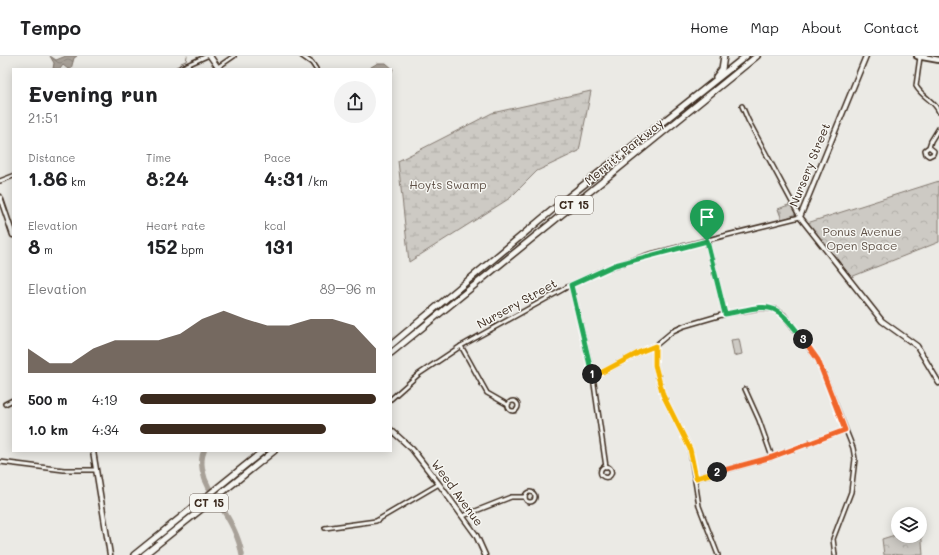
<!DOCTYPE html>
<meta charset="utf-8">
<style>
body{margin:0;font-family:Mali,sans-serif;background:#f2f2f2;color:#202124;height:100vh;display:flex;flex-direction:column;font-size:15px;white-space:nowrap}
*{box-sizing:border-box;margin:0}
p{font-size:13px;color:#757577}
.icon{flex:none;width:22px;height:22px;fill:none;stroke:currentColor;stroke-width:2;stroke-linecap:round;stroke-linejoin:round}
.map{position:relative;flex:1;overflow:hidden}
.side{position:absolute;left:12px;top:12px;width:380px;height:384px;display:flex;flex-direction:column;background:#fff;border-radius:0px;box-shadow:0 2px 10px #0003}
.side>*{flex:none}
.controls{position:absolute;left:891px;top:451px;display:grid;gap:8px}
.controls a{display:grid;place-items:center;width:36px;height:36px;border-radius:50%;background:#fff;box-shadow:0 2px 10px #0003;font-size:20px}
.pin{position:absolute;display:grid;place-items:center;width:34px;height:34px;color:#fff;margin:-41px -17px;border-radius:50% 50% 50% 0;rotate:-45deg;box-shadow:0 0 4px #0007}
.pin .icon{rotate:45deg}
.km{position:absolute;width:20px;height:20px;margin:-10px;border-radius:50%;background:#222;color:#fff;font-size:11px;line-height:20px;text-align:center}
.round{display:grid;place-items:center;flex:none;width:42px;height:42px;border-radius:21px;background:#f2f2f2}
.head{display:flex;align-items:center;justify-content:space-between;height:68px;padding:0 16px}
h1{font-size:22px;font-weight:700;line-height:30px}
.figures{display:grid;grid-template-columns:repeat(3,1fr);gap:6px;height:68px;padding:4px 16px}
.figures div{display:grid;align-content:center}
.figures b{font-size:20px;font-weight:700}
.figures small{font-size:11px;font-weight:400}
.figures p{font-size:11px}
.chart{height:112px;padding:8px 16px}
.chart p{display:flex;justify-content:space-between}
.chart svg{width:100%;height:72px;margin-top:4px;fill:#3b2a1e;opacity:.7}
ul{padding:0 16px;list-style:none;font-size:13px}
li{display:grid;grid-template-columns:64px 48px 1fr;align-items:center;height:30px}
li i{height:10px;border-radius:5px;background:#3b2a1e}
header{display:flex;align-items:center;gap:24px;box-sizing:border-box;height:56px;padding:0 20px;background:#fff;border-bottom:1px solid #e0e0e0}
header strong{font-size:19px}
nav{display:flex;gap:22px;margin-inline-start:auto;font-size:14px}
.map>svg:first-child{display:block}
.wetland{fill:url(#wetland-marsh);stroke:#847a71}
.cemetery{fill:url(#cemetery-stones);stroke:#847a71}
.park{fill:url(#park-crowns);stroke:#847a71}
.garden{fill:#cdcac4;stroke:#847a71}
.water{fill:url(#water-waves);stroke:#7c7167}
.lines{fill:none;stroke-linecap:round;stroke-linejoin:round}
.stream{stroke:#7c7167;stroke-width:1}
.river{stroke:#a8a198;stroke-width:5.5}
.street-casing{stroke:#3b2a1e;stroke-width:6}
.secondary-casing{stroke:#3b2a1e;stroke-width:7}
.primary-casing{stroke:#3b2a1e;stroke-width:8}
.highway-casing{stroke:#3b2a1e;stroke-width:8}
.street{stroke:#f6f6f2;stroke-width:3}
.secondary{stroke:#f6f6f2;stroke-width:4}
.primary{stroke:#f6f6f2;stroke-width:4.5}
.highway{stroke:#f6f6f2;stroke-width:5}
.split-1-casing{stroke:#fff;stroke-width:8}
.split-2-casing{stroke:#fff;stroke-width:8}
.split-3-casing{stroke:#fff;stroke-width:8}
.split-4-casing{stroke:#fff;stroke-width:8}
.split-1{stroke:#22a559;stroke-width:5}
.split-2{stroke:#f5b400;stroke-width:5}
.split-3{stroke:#f0652b;stroke-width:5}
.split-4{stroke:#22a559;stroke-width:5}
.labels{text-anchor:middle;stroke-width:3;stroke-linejoin:round;paint-order:stroke}
.shield{fill:#f6f6f2;stroke:#73675e;stroke-width:1}
.shield-label{font-size:11px;font-weight:bold;fill:#3b2a1e}
.street-label{font-size:12px;fill:#3b2a1e;stroke:#f6f6f2}
.park-label{font-size:12px;fill:#605248;stroke:#f6f6f2}
</style>
<header>
<strong>Tempo</strong>
<nav><a>Home</a><a>Map</a><a>About</a><a>Contact</a></nav>
</header>
<div class="map">
<svg width="939" height="499" viewBox="0 0 939 499">
<defs>
<pattern id="wetland-marsh" width="20" height="14" patternUnits="userSpaceOnUse"><rect width="20" height="14" fill="#cdcac4"/><path d="M1 5h8M5 5V1M11 12h8M15 12V8" fill="none" stroke="#b1aea8"/></pattern>
<pattern id="cemetery-stones" width="16" height="16" patternUnits="userSpaceOnUse"><rect width="16" height="16" fill="#cdcac4"/><path d="M2 7V4a2 2 0 0 1 4 0v3zM10 15v-3a2 2 0 0 1 4 0v3z" fill="#b1aea8"/></pattern>
<pattern id="park-crowns" width="20" height="18" patternUnits="userSpaceOnUse"><rect width="20" height="18" fill="#cdcac4"/><path d="M2 6a3 3 0 1 1 6 0M12 15a3 3 0 1 1 6 0" fill="none" stroke="#b1aea8"/></pattern>
<pattern id="water-waves" width="16" height="10" patternUnits="userSpaceOnUse"><rect width="16" height="10" fill="#a8a198"/><path d="M0 5q4-4 8 0t8 0" fill="none" stroke="#8a837b"/></pattern>
</defs>
<rect width="100%" height="100%" fill="#ebeae5"/>
<filter id="ink" filterUnits="userSpaceOnUse"><feTurbulence type="fractalNoise" baseFrequency=".025" numOctaves="2"/><feDisplacementMap in="SourceGraphic" scale="8" xChannelSelector="R" yChannelSelector="G"/><feConvolveMatrix kernelMatrix="1 2 1 2 8 2 1 2 1" color-interpolation-filters="sRGB"/></filter>
<g filter="url(#ink)">
<!-- wetland -->
<polygon class="wetland" points="591,35 579,95 537,115 510,142 409,206 398,105 492,57"/>
<!-- cemetery -->
<polygon class="cemetery" points="791,148 796,158 782,164 778,153"/>
<!-- park -->
<g class="park">
<polygon points="939,125 939,186 851,221 824,187 804,168"/>
<polygon points="921,471 923,499 884,499 882,483 898,478 898,480 920,480"/>
</g>
<!-- garden -->
<polygon class="garden" points="739,283 742,298 734,300 731,284"/>
<!-- water -->
<g class="water">
<polygon points="50,0 56,4 66,0 77,0 74,2 71,13 68,13 63,9 60,13 53,13 54,7"/>
<polygon points="378,7 386,7 393,13 391,18 391,13 371,13 371,11"/>
</g>
<g class="lines">
<!-- stream -->
<polyline class="stream" points="181,7 186,5 187,0"/>
<!-- river -->
<g class="river">
<path d="M204,395c-5,11 -1,26 5,37"/>
<path d="M219,447c10,16 20,33 23,52"/>
</g>
<!-- street casing -->
<g class="street-casing">
<g id="street">
<polyline points="302,0 312,7 316,13"/>
<path d="M920,1l-4,29c6,11 19,15 23,26"/>
<polyline points="218,11 234,0"/>
<polyline points="178,13 207,0"/>
<polyline points="929,91 934,95 933,98 929,100 926,98 925,94 929,91 931,85 939,72"/>
<polyline points="0,125 13,120"/>
<polyline points="707,185 725,258"/>
<polyline points="571,229 593,321 606,411"/>
<polyline points="461,290 487,337 508,349"/>
<polyline points="655,290 655,309 663,339 690,393 699,450 718,499"/>
<polyline points="593,321 640,296 655,290 673,275 684,270 725,258 760,252 775,253 784,259 818,304 853,392 855,403 851,436 833,483 835,499"/>
<polyline points="745,333 759,364 772,401"/>
<polyline points="391,343 419,318 461,290 571,229 605,213 647,199 800,161 748,64 742,50"/>
<circle cx="513" cy="350" r="5"/>
<polyline points="5,348 13,344"/>
<polyline points="0,406 64,414 96,414"/>
<circle cx="606" cy="416" r="5.5"/>
<polyline points="696,422 772,401 845,374"/>
<circle cx="530" cy="441" r="5"/>
<polyline points="463,460 511,441 525,441"/>
<polyline points="325,472 376,465 439,428"/>
</g>
</g>
<!-- secondary casing -->
<g class="secondary-casing">
<g id="secondary">
<polyline points="210,0 219,13"/>
<polyline points="866,0 800,161 882,265 917,290 939,327"/>
<polyline points="0,141 13,179"/>
<polyline points="391,374 412,393 439,428 476,479 485,499"/>
<polyline points="93,395 110,499"/>
</g>
</g>
<!-- primary casing -->
<g class="primary-casing">
<polyline id="primary" points="917,0 939,4"/>
</g>
<!-- highway casing -->
<g class="highway-casing">
<g id="highway">
<polyline points="920,1 920,0"/>
<polyline points="716,21 722,13 724,0"/>
<polyline points="391,289 557,150 746,0"/>
<polyline points="391,297 757,0"/>
<polyline points="134,499 263,395"/>
<polyline points="144,499 274,395"/>
</g>
</g>
<!-- street -->
<use href="#street" class="street"/>
<!-- secondary -->
<use href="#secondary" class="secondary"/>
<!-- primary -->
<use href="#primary" class="primary"/>
<!-- highway -->
<use href="#highway" class="highway"/>
</g>
</g>
<g class="lines" filter="url(#ink)">
<!-- split-1 casing -->
<g class="split-1-casing">
<polyline id="split-1" points="592,318 571,229 615,209 707,185"/>
</g>
<!-- split-2 casing -->
<g class="split-2-casing">
<polyline id="split-2" points="592,318 593,321 640,296 655,290 655,309 663,339 690,393 696,422 717,416"/>
</g>
<!-- split-3 casing -->
<g class="split-3-casing">
<polyline id="split-3" points="717,416 772,401 845,374 818,304 803,283"/>
</g>
<!-- split-4 casing -->
<g class="split-4-casing">
<path id="split-4" d="M707,185l18,73c48,-9 47,-15 78,25"/>
</g>
<!-- split-1 -->
<use href="#split-1" class="split-1"/>
<!-- split-2 -->
<use href="#split-2" class="split-2"/>
<!-- split-3 -->
<use href="#split-3" class="split-3"/>
<!-- split-4 -->
<use href="#split-4" class="split-4"/>
</g>
<g class="labels">
<!-- shield labels -->
<g class="shield">
<rect x="555" y="140" width="38" height="18" rx="3"/>
<rect x="190" y="438" width="38" height="18" rx="3"/>
</g>
<g class="shield-label">
<text x="574" y="153">CT 15</text>
<text x="209" y="451">CT 15</text>
</g>
<!-- street labels -->
<g class="street-label">
<text transform="translate(624 96) rotate(-39)" y="4">Merritt Parkway</text>
<text transform="translate(810 109) rotate(-68)" y="4">Nursery Street</text>
<text transform="translate(517 248) rotate(-29)" y="4">Nursery Street</text>
<text transform="translate(457 437) rotate(54)" y="4">Weed Avenue</text>
</g>
<!-- park labels -->
<g class="park-label">
<text x="448" y="133">Hoyts Swamp</text>
<text x="862" y="180">Ponus Avenue<tspan x="862" dy="14">Open Space</tspan></text>
</g>
</g>
</svg>
<div class="controls">
<a><svg class="icon" aria-label="layers" viewBox="0 0 24 24"><path d="M12 4l9 5-9 5-9-5zM3 14l9 5 9-5"/></svg></a>
</div>
<div class="pin" style="left:707px;top:185px;background:#1e9e55"><svg class="icon" aria-label="arrive" viewBox="0 0 24 24"><path d="M6 21V4h12l-3 4 3 4H6"/></svg></div>
<b class="km" style="left:592px;top:318px">1</b>
<b class="km" style="left:717px;top:416px">2</b>
<b class="km" style="left:803px;top:283px">3</b>
<section class="side">
<div class="head"><div><h1>Evening run</h1><p>21:51</p></div><a class="round"><svg class="icon" aria-label="share" viewBox="0 0 24 24"><path d="M12 15V3M7 8l5-5 5 5M5 13v7h14v-7"/></svg></a></div>
<div class="figures">
<div><p>Distance</p><b>1.86<small> km</small></b></div>
<div><p>Time</p><b>8:24</b></div>
<div><p>Pace</p><b>4:31<small> /km</small></b></div>
</div>
<div class="figures">
<div><p>Elevation</p><b>8<small> m</small></b></div>
<div><p>Heart rate</p><b>152<small> bpm</small></b></div>
<div><p>kcal</p><b>131</b></div>
</div>
<div class="chart"><p><span>Elevation</span>89–96 m</p>
<svg viewBox="0 0 160 44" preserveAspectRatio="none"><path d="M0 44V29L10 38L20 38L30 29L40 24L50 24L60 24L70 20L80 11L90 6L100 11L110 15L120 15L130 11L140 11L150 15L160 29V44z"/></svg>
</div>
<ul>
<li><b>500 m</b>4:19<i style="width:100%"></i></li>
<li><b>1.0 km</b>4:34<i style="width:79%"></i></li>
</ul>
</section>
</div>
